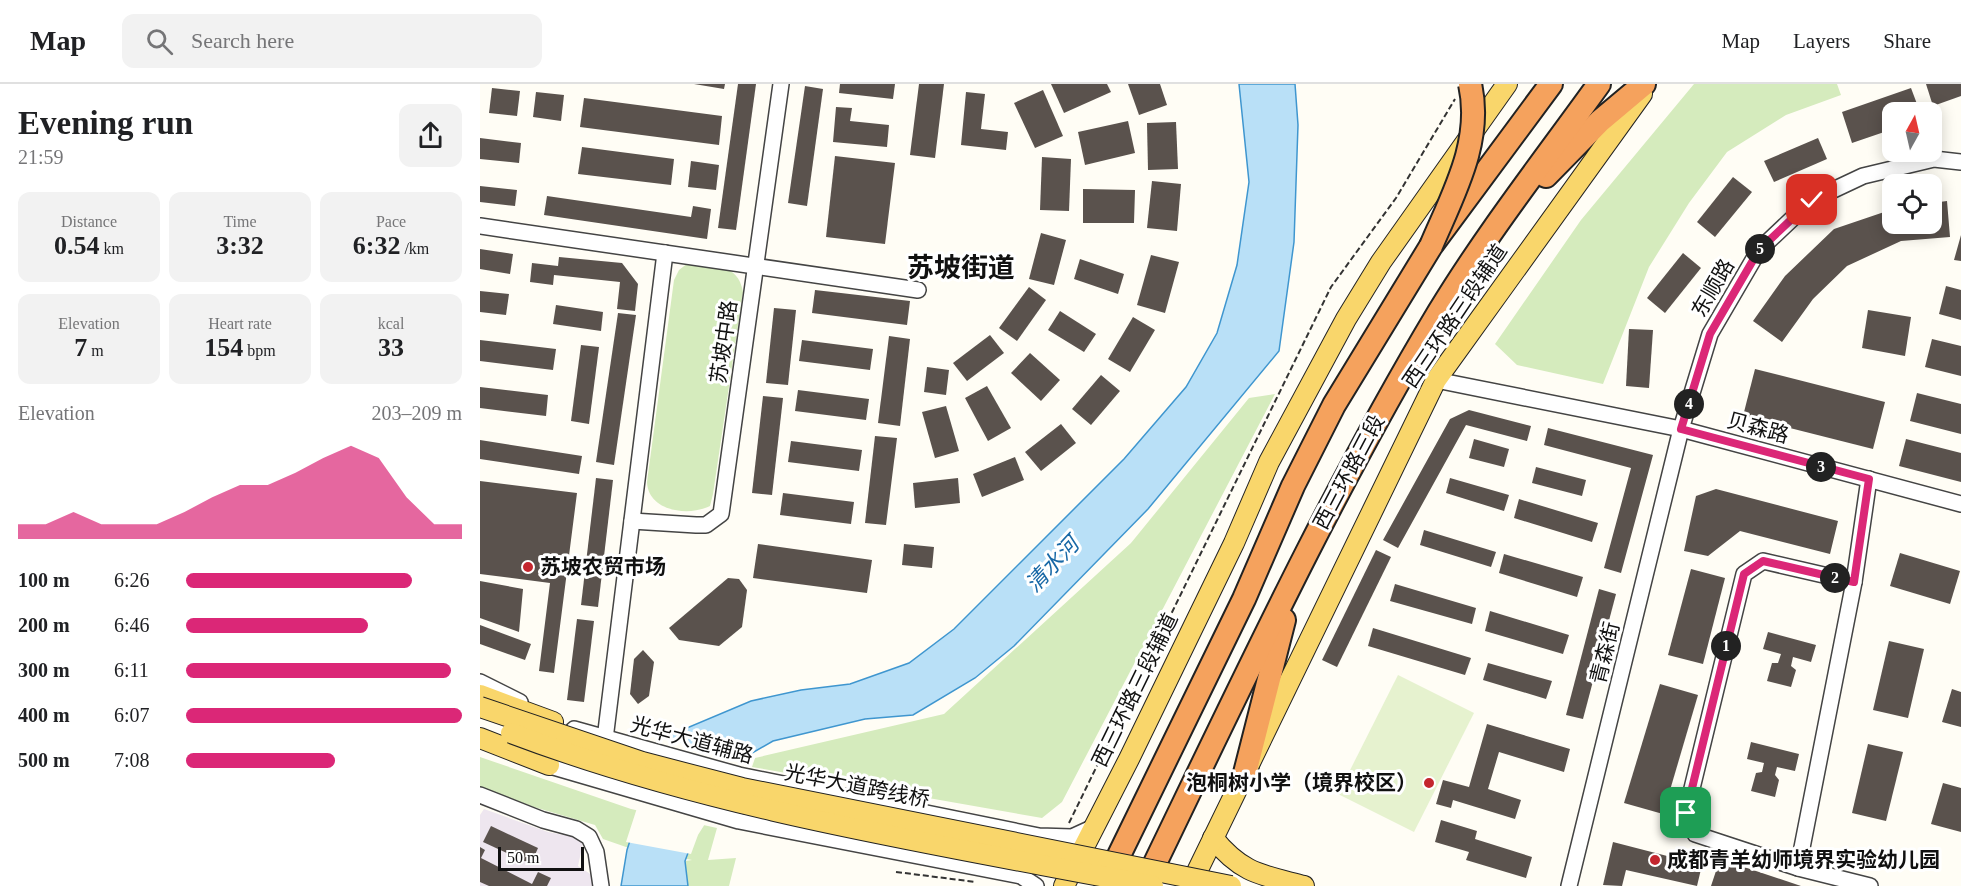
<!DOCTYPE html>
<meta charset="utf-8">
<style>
body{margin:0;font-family:"Times New Roman","Noto Sans SC",serif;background:#f2f2f2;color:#202124;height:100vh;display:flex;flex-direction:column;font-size:22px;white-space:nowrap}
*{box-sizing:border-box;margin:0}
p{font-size:20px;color:#757577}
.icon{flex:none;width:33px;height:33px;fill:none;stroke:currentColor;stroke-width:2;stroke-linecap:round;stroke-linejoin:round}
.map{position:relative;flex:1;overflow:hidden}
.side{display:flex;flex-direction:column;background:#fff;width:480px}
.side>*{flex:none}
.needle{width:39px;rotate:8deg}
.tools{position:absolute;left:1402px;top:18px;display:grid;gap:12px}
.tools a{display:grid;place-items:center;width:60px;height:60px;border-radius:12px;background:#fff;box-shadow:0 3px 15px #0003;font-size:30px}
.scale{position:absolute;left:18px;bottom:15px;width:86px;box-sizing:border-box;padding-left:6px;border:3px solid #111;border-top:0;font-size:16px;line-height:21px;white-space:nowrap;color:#111;-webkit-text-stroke:4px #fff;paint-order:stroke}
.pin{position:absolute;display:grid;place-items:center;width:51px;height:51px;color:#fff;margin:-26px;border-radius:12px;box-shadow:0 3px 9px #0006}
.km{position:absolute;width:30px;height:30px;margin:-15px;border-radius:50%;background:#222;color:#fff;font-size:16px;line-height:30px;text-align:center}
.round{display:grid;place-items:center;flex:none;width:63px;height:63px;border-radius:12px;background:#f2f2f2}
.headline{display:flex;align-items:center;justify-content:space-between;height:102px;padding:0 18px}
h1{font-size:33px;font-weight:700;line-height:45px}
.figures{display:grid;grid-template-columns:repeat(3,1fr);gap:9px;height:102px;padding:6px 18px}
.figures div{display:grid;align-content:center;border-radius:12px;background:#f2f2f2;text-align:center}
.figures b{font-size:26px;font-weight:700}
.figures small{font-size:16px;font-weight:400}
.figures p{font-size:16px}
.chart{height:168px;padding:12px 18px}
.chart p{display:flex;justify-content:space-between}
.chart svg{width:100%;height:108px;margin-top:6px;fill:#db2777;opacity:.7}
ul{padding:0 18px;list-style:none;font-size:20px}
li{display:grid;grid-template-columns:96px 72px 1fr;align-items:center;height:45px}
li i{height:15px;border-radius:8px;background:#db2777}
header{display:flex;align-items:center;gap:36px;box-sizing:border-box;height:84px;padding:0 30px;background:#fff;border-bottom:2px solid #e0e0e0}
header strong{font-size:28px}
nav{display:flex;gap:33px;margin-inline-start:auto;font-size:21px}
.search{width:420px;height:54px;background:#f2f2f2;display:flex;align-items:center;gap:15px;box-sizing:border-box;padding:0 21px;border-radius:12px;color:#757577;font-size:22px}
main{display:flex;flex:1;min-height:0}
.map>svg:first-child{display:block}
.industrial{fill:#eee6ef}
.green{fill:#d5ebbd}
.pitch{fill:#e6f2cf}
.water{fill:#b9e0f7;stroke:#3f96cf;stroke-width:1.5}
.pier{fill:#fffdf5}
.building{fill:#5a524d}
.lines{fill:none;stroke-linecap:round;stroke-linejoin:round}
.minor-casing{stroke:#444;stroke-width:18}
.major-casing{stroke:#222;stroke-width:22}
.highway-casing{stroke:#222;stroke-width:26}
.path{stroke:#333;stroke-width:2;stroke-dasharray:6 3;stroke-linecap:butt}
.minor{stroke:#fff;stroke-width:15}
.major{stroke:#f9d66b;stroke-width:20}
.highway{stroke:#f5a25d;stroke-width:22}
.major-bridge-casing{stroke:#222;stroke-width:22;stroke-linecap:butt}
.highway-bridge-casing{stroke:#222;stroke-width:26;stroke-linecap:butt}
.major-bridge{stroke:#f9d66b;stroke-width:20}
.highway-bridge{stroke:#f5a25d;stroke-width:22}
.route-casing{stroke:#fff;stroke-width:12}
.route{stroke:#db2777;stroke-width:8}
.poi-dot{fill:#c4262e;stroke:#fff;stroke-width:2}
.labels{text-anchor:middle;stroke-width:6;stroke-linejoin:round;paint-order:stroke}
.street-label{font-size:21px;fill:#111;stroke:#fff}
.poi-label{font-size:21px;font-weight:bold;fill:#111;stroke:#fff;text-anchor:start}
.water-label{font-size:22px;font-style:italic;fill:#1768a6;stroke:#fff}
.district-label{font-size:27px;font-weight:bold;fill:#111;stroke:#fff}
</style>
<header>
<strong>Map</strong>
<div class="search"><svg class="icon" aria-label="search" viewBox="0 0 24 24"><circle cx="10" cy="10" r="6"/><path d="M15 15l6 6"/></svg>Search here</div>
<nav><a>Map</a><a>Layers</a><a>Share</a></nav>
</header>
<main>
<section class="side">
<div class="headline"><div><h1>Evening run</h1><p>21:59</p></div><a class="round"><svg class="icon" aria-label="share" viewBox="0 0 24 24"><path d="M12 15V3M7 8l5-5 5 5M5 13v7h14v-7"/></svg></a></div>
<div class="figures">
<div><p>Distance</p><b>0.54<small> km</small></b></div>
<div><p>Time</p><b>3:32</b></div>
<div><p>Pace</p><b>6:32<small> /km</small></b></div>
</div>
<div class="figures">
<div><p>Elevation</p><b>7<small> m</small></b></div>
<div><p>Heart rate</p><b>154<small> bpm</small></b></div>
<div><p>kcal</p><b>33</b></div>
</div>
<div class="chart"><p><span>Elevation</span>203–209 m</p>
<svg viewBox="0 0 160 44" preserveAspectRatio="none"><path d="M0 44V38L10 38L20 33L30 38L40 38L50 38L60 33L70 27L80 22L90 22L100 17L110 11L120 6L130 11L140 27L150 38L160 38V44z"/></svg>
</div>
<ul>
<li><b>100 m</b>6:26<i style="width:82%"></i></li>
<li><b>200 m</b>6:46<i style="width:66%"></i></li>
<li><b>300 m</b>6:11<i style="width:96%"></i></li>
<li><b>400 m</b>6:07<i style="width:100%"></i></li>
<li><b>500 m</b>7:08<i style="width:54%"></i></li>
</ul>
</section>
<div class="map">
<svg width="1481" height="802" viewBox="0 0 1481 802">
<rect width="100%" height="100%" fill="#fffdf5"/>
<!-- industrial -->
<polygon class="industrial" points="4,725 68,748 94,753 103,759 98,782 115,793 116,802 0,802 0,731"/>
<!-- green -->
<g class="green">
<polygon points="1214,0 1357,0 1361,11 1306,31 1247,68 1209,119 1169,183 1123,300 1037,281 1015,260 1101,136"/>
<path d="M208,179c25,4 50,-1 55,29l-30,202 -3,12c-22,11 -62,5 -63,-24l27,-202 5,-10z"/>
<polygon points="795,310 582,718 562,734 272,683 275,674 464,630 651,459 769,314"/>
<polygon points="0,673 151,725 237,744 228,776 256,774 249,802 208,802 205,777 212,776 146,763 123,755 115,741 54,723 0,703"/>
</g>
<!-- pitch -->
<polygon class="pitch" points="918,591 994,629 934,748 858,710"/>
<!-- water -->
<polygon class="water" points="759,0 815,0 818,41 814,158 799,267 668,425 534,562 495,594 433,631 385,635 293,657 260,676 215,750 205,777 208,802 141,802 147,766 183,654 271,617 321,606 370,600 429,579 474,545 644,375 706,303 737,249 757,181 769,98"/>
<!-- pier -->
<polygon class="pier" points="180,653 265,676 218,751 211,770 146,758"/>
<!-- building -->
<g class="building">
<polygon points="214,0 245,0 244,5"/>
<polygon points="258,0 276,0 256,146 238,144"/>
<polygon points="360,0 415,0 413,15 359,9"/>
<polygon points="439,0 464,0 455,74 430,71"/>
<polygon points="571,0 627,0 631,8 584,29"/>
<polygon points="648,0 680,0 687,21 659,31"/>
<polygon points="1446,0 1481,0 1481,12 1453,22"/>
<polygon points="325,2 343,5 327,122 308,119"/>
<polygon points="12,4 40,7 37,32 9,29"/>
<polygon points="1431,4 1440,28 1413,28 1413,45 1372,59 1362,28"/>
<polygon points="563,6 583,52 555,64 534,19"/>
<polygon points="56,8 84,11 81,37 53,33"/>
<polygon points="486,8 505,10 501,45 528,48 526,66 481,61"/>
<polygon points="104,14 242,32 239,61 100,43"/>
<polygon points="356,23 372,24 370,37 409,41 407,63 353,58"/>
<polygon points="648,37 655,69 605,81 598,48"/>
<polygon points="696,38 698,85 668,86 667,39"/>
<polygon points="0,54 41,59 39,79 0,75"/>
<polygon points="1338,54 1347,75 1294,98 1284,77"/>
<polygon points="102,63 194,75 191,101 98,90"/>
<polygon points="355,72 415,79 405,160 346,153"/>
<polygon points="562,73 591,75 589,127 560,126"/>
<polygon points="211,77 239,81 236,106 208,103"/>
<polygon points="1253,93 1272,108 1235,153 1217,138"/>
<polygon points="672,97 701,100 697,147 667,144"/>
<polygon points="0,102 37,106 35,122 0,118"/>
<polygon points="603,105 655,106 654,139 603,139"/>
<polygon points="67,112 211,133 213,122 231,125 227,155 64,131"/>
<polygon points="1467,117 1470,153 1421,157 1367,182 1333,215 1302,258 1273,237 1305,192 1354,145 1413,125 1413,140 1452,140 1452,119"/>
<polygon points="561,149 586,156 574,201 549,195"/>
<polygon points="1481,151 1481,177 1474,176"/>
<polygon points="0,165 33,170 30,190 0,185"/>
<polygon points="1203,169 1221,184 1185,229 1167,214"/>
<polygon points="671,171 699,178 685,229 657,221"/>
<polygon points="79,173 142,179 158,200 155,227 137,225 140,198 74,191 73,201 50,198 52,179 78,182"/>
<polygon points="600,175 644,190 638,210 594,195"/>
<polygon points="1466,202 1481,206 1481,236 1459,230"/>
<polygon points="549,203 566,216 537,257 519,244"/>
<polygon points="335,206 430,217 427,241 332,229"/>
<polygon points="0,207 29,210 26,231 0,228"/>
<polygon points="76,221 123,228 121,247 73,240"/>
<polygon points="294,224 316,226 308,301 286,299"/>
<polygon points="1388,226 1431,233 1425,272 1382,264"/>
<polygon points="580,227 616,250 604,268 568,246"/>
<polygon points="138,229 156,231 134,381 116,378"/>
<polygon points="653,233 675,246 650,288 628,275"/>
<polygon points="1149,245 1173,246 1169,304 1146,302"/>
<polygon points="510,251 524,269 487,297 473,279"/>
<polygon points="409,252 430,255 420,342 398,339"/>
<polygon points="1452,255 1481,262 1481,292 1445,283"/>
<polygon points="0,256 76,265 73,286 0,277"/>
<polygon points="322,256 393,265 390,286 319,277"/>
<polygon points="101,261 119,263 109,340 91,337"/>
<polygon points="550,269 580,296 561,317 531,289"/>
<polygon points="447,283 469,286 466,311 444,308"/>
<polygon points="1275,285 1405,318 1393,365 1263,332"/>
<polygon points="621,291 640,307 611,341 592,325"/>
<polygon points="507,302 531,344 508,357 485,314"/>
<polygon points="0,303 68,311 66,332 0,324"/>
<polygon points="318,306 389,315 386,336 315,327"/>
<polygon points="1437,309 1481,320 1481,350 1430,337"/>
<polygon points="283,312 303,314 292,411 272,409"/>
<polygon points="466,322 479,367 455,374 442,328"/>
<polygon points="989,326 1051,342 1047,357 986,341 918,464 903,456 970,335"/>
<polygon points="581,340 596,359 561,387 545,368"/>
<polygon points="1068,344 1173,371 1141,489 1124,484 1151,384 1064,361"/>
<polygon points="395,352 417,354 406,441 385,439"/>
<polygon points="994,355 1029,365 1024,383 989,374"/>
<polygon points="1426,355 1481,369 1481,398 1419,382"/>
<polygon points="0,356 102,372 99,390 0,375"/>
<polygon points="311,357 382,366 379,387 308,378"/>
<polygon points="535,373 544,396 502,413 493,390"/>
<polygon points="1056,383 1106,396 1102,412 1052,399"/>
<polygon points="116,394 133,396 118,523 101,521"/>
<polygon points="478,394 480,419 435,424 433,399"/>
<polygon points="970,394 1029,411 1024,427 966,409"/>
<polygon points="0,397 97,409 74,589 59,587 70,499 0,490"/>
<polygon points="1236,405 1358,437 1350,470 1260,447 1228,472 1204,467 1216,412"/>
<polygon points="303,409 374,418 371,440 300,431"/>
<polygon points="1039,415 1118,439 1112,458 1034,434"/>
<polygon points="944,446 1016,468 1011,483 940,461"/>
<polygon points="278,460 392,476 387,509 273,494"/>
<polygon points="424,460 454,463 452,484 422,481"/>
<polygon points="896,466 911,473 857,583 842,576"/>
<polygon points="1420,469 1480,487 1470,520 1410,502"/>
<polygon points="1024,470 1103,493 1097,513 1019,489"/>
<polygon points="1211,485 1245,494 1223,580 1188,571"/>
<polygon points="248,494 259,495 267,506 262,543 239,562 199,556 189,544"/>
<polygon points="0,497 43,505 39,548 0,534"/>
<polygon points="915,500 996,524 992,540 910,517"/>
<polygon points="1119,505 1136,510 1103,635 1086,631"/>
<polygon points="1010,527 1089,551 1083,570 1005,547"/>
<polygon points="97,535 114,537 104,618 87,616"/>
<polygon points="0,541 51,560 45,576 0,560"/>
<polygon points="893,544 991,574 985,591 888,562"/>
<polygon points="1288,548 1336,561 1331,578 1313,573 1311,582 1316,586 1311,603 1287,597 1292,579 1298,579 1301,570 1283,565"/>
<polygon points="1409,557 1444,565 1428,634 1393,626"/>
<polygon points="163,566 174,578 169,612 158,620 150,610 154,575"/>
<polygon points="1008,579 1072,597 1066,615 1003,596"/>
<polygon points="1180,600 1218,611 1183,730 1144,719"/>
<polygon points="1472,605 1481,608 1481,643 1462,638"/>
<polygon points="1007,640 1090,665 1084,688 1019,668 1008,705 1041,716 1035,735 973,716 971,724 956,720 963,696 989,703"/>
<polygon points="1271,658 1319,670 1315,687 1297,683 1295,691 1299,696 1295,713 1271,707 1276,689 1282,688 1284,679 1267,675"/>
<polygon points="1388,660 1423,668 1406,737 1372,729"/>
<polygon points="1463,699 1481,704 1481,748 1451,740"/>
<polygon points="961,736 997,747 995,755 1052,773 1046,794 986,776 989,768 955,758"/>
<polygon points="11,742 58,764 51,780 3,758"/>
<polygon points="1133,758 1222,781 1217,802 1146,786 1142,802 1123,801"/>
<polygon points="0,763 5,766 1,774 52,800 58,788 71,794 67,802 9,802 0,798"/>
<polygon points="1240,775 1321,802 1231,802"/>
</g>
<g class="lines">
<!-- minor casing -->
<g class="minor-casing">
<g id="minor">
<polyline points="0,142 438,206"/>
<polyline points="956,296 1201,345 1481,420"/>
<polyline points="152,437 216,441 226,441 241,430 301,0"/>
<polyline points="1374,498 1283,477 1264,490 1206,729 1215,750 1318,784 1390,802"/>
<polyline points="0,598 40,618"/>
<polyline points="94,645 259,691 559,752 592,753 616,742"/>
<polyline points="125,655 185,169"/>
<polyline points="60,679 259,737 541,792 556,802"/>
<polyline points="0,711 63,736 96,745 109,753 116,768 121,802"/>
<polyline points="1318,784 1374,498 1389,395"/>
<polyline points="1089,802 1201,345 1230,250 1279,166 1332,116 1383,92 1454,75 1481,78"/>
</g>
</g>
<!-- major casing -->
<g class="major-casing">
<g id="major">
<polyline points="0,611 73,638"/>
<polyline points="0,654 69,681"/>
<path d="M733,754c29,36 49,37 91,48"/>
<polyline points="584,802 649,675 754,459 789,378 866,235 901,178 1027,0"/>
<polyline points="710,802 956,296 1162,10"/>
</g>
</g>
<!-- highway casing -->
<g class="highway-casing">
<g id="highway">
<polyline points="1066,92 1120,37 1164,0"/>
<polyline points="765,689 804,536"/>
<polyline points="626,798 764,515 813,402 854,321 951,162 1071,0"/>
<path d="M664,802c94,-194 184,-389 295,-574 48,-79 106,-153 160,-228"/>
</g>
</g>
<!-- path -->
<g class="path">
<polyline points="589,739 851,203 916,114 975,15"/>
<polyline points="416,788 496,798"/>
</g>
<!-- minor -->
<use href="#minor" class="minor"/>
<!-- major -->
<use href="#major" class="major"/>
<!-- highway -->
<use href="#highway" class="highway"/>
<!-- major-bridge casing -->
<g class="major-bridge-casing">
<g id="major-bridge">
<polyline points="0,623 162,678 262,704 751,802"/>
<path d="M31,649c206,78 426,111 642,153"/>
</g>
</g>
<!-- highway-bridge casing -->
<g class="highway-bridge-casing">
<path id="highway-bridge" d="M951,162c22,-52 52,-104 39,-162"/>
</g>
<!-- major-bridge -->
<use href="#major-bridge" class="major-bridge"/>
<!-- highway-bridge -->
<use href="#highway-bridge" class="highway-bridge"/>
</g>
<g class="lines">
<!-- route casing -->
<g class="route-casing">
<polyline id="route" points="1206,729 1264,490 1283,477 1374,498 1389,395 1201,345 1230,250 1279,166 1332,116"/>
</g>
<!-- route -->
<use href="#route" class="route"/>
</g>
<!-- markers -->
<g class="poi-dot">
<circle cx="48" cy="483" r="6"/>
<circle cx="949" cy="699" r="6"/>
<circle cx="1175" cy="776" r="6"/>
</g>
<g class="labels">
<!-- street labels -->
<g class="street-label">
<text transform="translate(1233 204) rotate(-60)" y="7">东顺路</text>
<text transform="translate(975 232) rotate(-56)" y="7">西三环路三段辅道</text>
<text transform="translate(244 258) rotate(-82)" y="7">苏坡中路</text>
<text transform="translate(1278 344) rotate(15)" y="7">贝森路</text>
<text transform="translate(869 388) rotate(-62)" y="7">西三环路三段</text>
<text transform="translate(1125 569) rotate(-76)" y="7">青森街</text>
<text transform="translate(655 606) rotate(-64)" y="7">西三环路三段辅道</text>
<text transform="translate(212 656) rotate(15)" y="7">光华大道辅路</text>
<text transform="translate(377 702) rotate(11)" y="7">光华大道跨线桥</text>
</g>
<!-- poi labels -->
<g class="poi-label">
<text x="60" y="490">苏坡农贸市场</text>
<text x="937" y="706" text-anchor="end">泡桐树小学（境界校区）</text>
<text x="1187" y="783">成都青羊幼师境界实验幼儿园</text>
</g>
<!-- water labels -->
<g class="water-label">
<text transform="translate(572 480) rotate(-47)" y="8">清水河</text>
</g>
<!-- district labels -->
<g class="district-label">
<text x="481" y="193">苏坡街道</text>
</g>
</g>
</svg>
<div class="tools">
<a><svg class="needle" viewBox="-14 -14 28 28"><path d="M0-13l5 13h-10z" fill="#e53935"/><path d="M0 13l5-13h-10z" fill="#757577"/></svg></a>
<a><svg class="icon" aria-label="locate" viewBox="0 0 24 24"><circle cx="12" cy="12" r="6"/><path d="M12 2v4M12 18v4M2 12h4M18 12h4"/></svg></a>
</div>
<div class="scale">50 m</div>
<div class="pin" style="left:1206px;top:729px;background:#1e9e55"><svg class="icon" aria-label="arrive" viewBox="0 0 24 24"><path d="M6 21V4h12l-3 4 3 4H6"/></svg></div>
<div class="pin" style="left:1332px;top:116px;background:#d93025"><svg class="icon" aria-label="check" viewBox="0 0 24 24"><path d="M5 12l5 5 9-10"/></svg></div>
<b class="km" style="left:1246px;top:562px">1</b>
<b class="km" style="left:1355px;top:494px">2</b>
<b class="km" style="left:1341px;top:383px">3</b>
<b class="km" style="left:1209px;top:320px">4</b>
<b class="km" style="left:1280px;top:165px">5</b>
</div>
</main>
